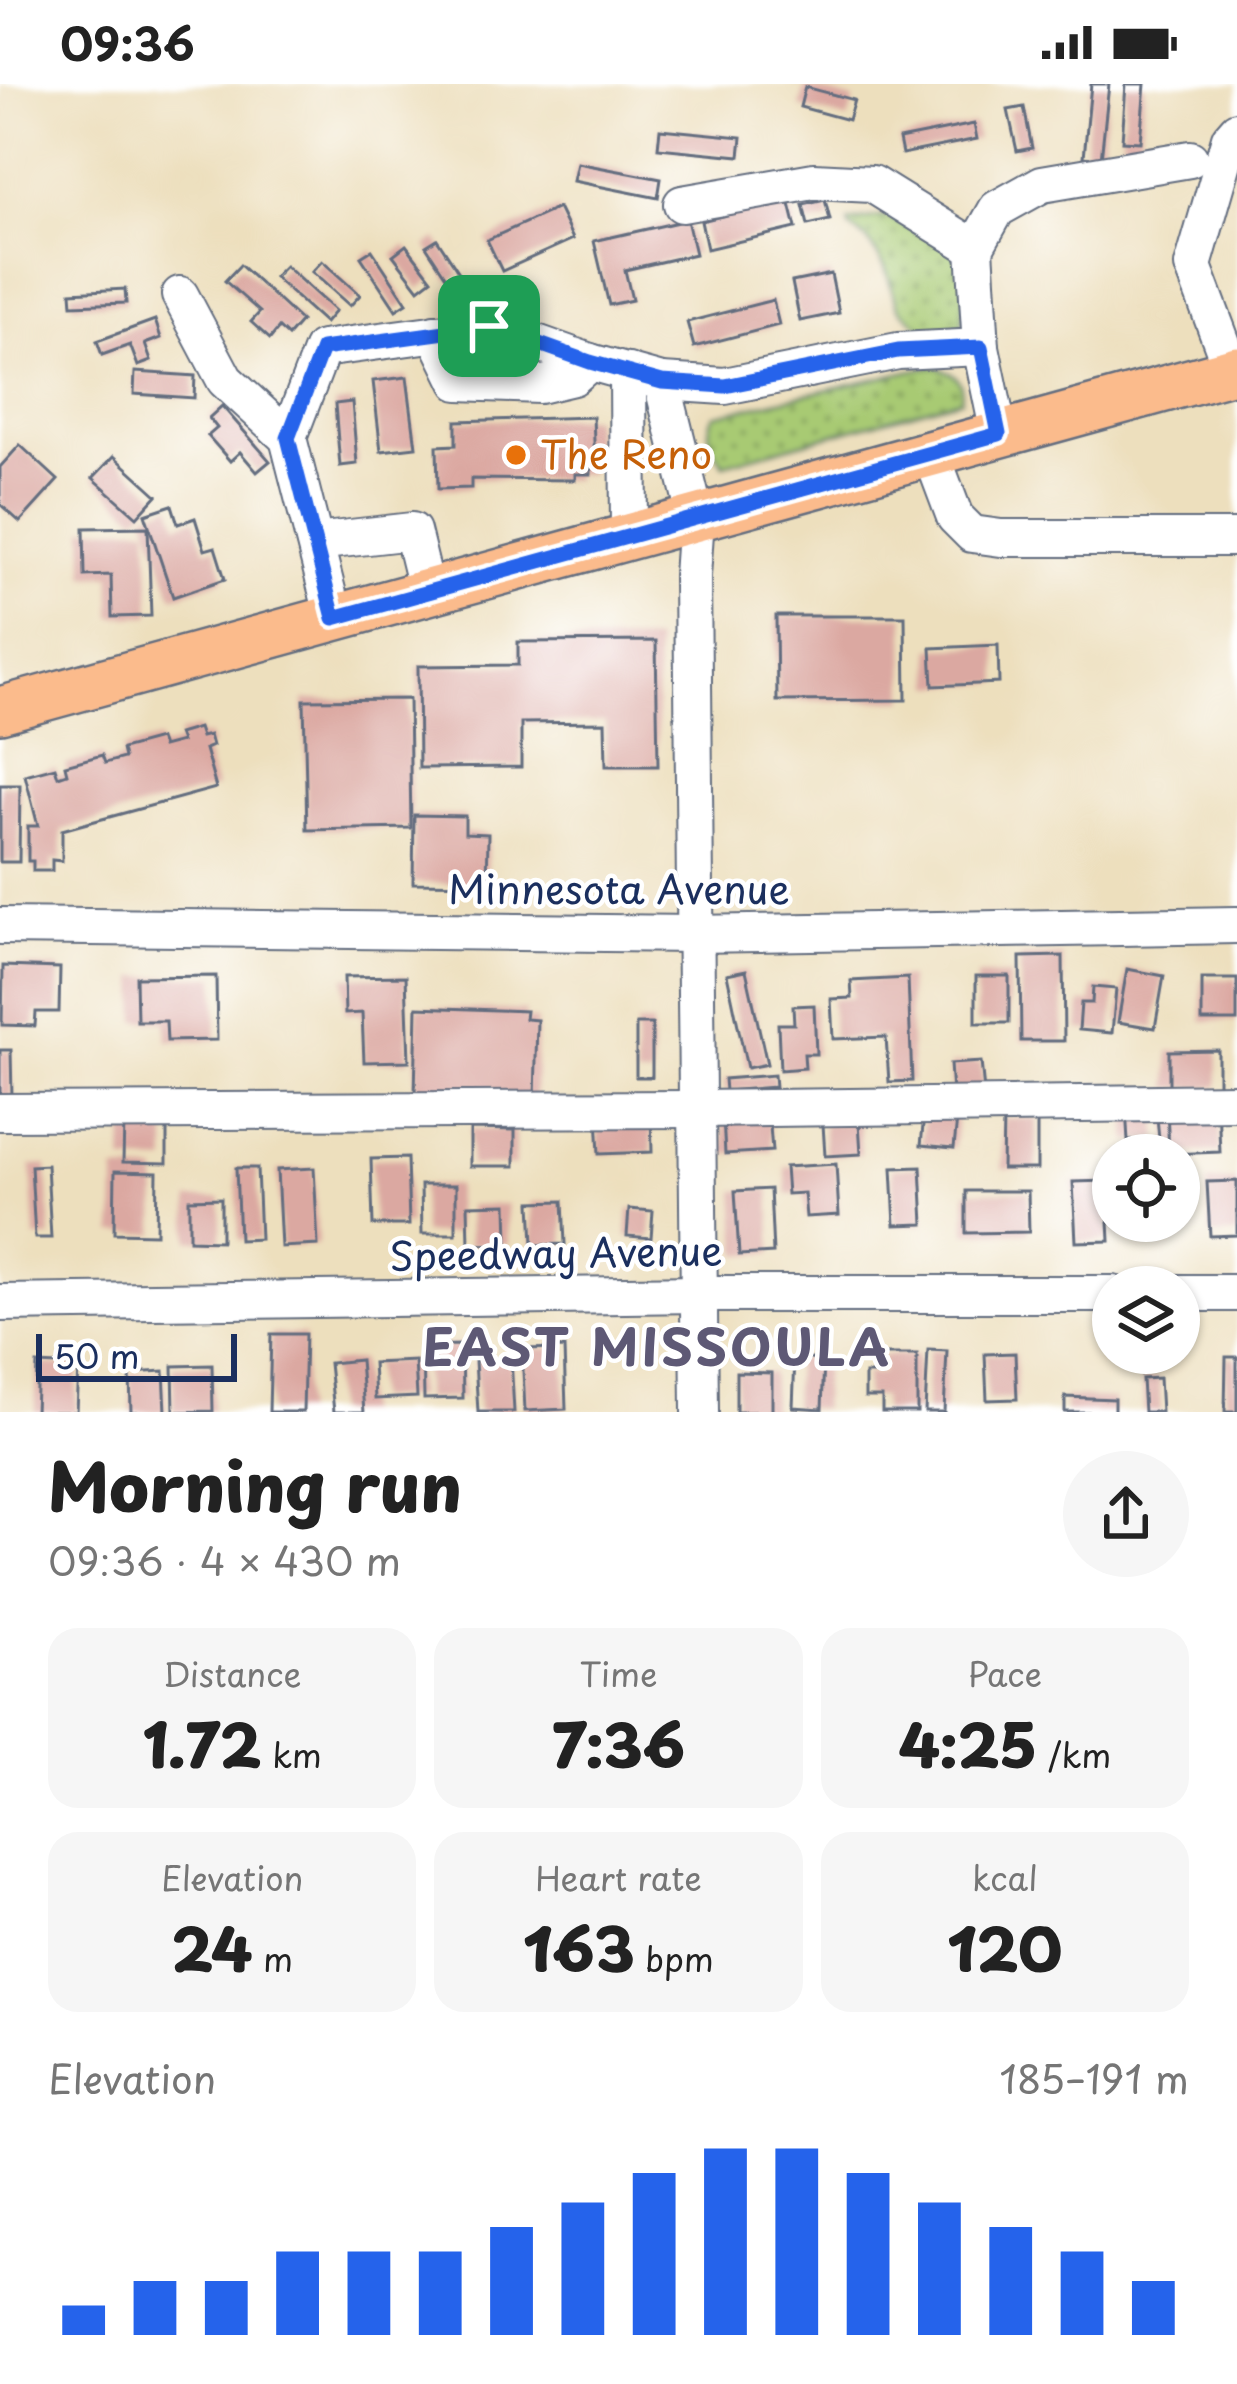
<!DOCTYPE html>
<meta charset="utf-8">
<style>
body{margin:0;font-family:"Playpen Sans",sans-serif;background:#f6f6f6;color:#222;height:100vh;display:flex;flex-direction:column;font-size:45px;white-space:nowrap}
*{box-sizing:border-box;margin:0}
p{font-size:39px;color:#767676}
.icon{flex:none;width:66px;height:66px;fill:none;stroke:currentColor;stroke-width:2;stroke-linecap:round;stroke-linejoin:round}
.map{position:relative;height:1328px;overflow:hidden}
.side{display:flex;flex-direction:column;background:#fff;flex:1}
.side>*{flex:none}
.buttons{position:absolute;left:1092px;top:1050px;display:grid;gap:24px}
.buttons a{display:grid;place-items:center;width:108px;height:108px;border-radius:50%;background:#fff;box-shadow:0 3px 9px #0004;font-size:60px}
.scale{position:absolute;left:36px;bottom:30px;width:201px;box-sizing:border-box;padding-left:12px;border:6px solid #1b2f5e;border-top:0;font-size:33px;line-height:42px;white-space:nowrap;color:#1b2f5e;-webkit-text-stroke:9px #fff;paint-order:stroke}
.pin{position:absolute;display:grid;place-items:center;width:102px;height:102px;color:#fff;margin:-51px;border-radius:24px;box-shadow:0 6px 18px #0006}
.round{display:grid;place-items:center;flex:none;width:126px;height:126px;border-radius:63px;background:#f6f6f6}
.overview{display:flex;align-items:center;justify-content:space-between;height:204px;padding:0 48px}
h1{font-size:66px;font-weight:800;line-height:90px}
.figures{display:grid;grid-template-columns:repeat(3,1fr);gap:18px;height:204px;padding:12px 48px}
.figures div{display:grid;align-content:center;border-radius:30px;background:#f6f6f6;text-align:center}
.figures b{font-size:60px;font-weight:800}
.figures small{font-size:33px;font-weight:400}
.figures p{font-size:33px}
.chart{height:336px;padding:24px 48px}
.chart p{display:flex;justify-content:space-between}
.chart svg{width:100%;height:216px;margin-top:12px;stroke:#2563eb;stroke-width:6}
.status{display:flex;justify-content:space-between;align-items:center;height:84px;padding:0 60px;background:#fff;direction:ltr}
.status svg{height:33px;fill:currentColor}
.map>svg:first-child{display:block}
.grass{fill:url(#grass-dots);stroke:#627c68;stroke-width:3}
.building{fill:#dba8a1}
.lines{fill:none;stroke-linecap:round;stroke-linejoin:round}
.minor-casing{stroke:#646d7f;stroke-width:40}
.major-casing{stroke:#646d7f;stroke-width:50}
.minor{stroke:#fff;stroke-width:36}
.major{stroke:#fbbb8c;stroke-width:45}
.route-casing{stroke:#fff;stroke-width:24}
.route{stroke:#2563eb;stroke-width:15}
.food-dot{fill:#e8710a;stroke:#fff;stroke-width:4.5}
.labels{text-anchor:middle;stroke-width:9;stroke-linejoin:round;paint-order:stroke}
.food-label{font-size:39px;fill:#c56008;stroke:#fff;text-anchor:start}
.street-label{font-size:39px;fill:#1b2f5e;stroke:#fff}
.district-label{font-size:51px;font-weight:bold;letter-spacing:3px;fill:#5e5975;stroke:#fff}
</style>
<div class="status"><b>09:36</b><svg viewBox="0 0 49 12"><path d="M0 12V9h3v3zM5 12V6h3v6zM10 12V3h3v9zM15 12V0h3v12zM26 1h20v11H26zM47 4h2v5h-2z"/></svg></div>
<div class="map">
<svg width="1237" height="1328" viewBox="0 0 1237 1328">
<defs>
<pattern id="grass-dots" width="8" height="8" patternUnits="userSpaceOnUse" patternTransform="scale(3)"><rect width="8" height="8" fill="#a8ca73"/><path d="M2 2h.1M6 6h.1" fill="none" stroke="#88a462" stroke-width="1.8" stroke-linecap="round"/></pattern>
</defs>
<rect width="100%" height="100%" fill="#fff"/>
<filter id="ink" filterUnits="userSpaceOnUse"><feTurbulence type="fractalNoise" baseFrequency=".00833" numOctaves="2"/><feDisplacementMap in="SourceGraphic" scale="24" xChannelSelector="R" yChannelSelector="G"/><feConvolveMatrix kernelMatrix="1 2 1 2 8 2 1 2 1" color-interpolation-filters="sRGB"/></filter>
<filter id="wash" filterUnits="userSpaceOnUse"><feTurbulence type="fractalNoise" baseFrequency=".004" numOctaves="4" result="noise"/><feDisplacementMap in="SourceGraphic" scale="48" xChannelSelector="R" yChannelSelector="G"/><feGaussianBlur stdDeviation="2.7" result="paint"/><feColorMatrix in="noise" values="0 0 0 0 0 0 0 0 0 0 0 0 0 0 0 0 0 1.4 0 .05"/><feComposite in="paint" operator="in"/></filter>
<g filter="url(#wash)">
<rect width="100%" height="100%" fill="#eddfbd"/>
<!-- grass -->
<g class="grass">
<polygon points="885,132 949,162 965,182 962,243 927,249 898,223 885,183 867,155 849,143 849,138"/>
<path d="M931,282c19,4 34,11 30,33l-237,65c-12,-15 -21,-30 -10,-49z"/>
</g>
<g id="blocks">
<!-- building -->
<g class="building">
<polygon points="1091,0 1109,0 1101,75 1084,73"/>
<polygon points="1126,0 1145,0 1140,58 1122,57"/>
<polygon points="805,3 854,16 848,36 800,23"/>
<polygon points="1024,23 1032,64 1017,67 1008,26"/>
<polygon points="974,40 977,55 902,70 899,55"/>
<polygon points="660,45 742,53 740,72 658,64"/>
<polygon points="577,79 661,95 658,114 573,97"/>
<polygon points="789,116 796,144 707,165 701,137"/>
<polygon points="825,116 830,136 808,141 803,121"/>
<polygon points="558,124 573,155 502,187 487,156"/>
<polygon points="687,136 695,170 625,186 632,216 609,221 594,157"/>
<polygon points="437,155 460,190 449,197 426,162"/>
<polygon points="406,161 432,195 419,205 393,171"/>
<polygon points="372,166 407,219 396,226 361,173"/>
<polygon points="322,177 360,211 350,222 312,188"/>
<polygon points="240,181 301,237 288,252 279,244 270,255 251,238 260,228 225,197"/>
<polygon points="285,182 335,227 325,239 274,193"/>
<polygon points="831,190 839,229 800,237 792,198"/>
<polygon points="125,205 126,219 72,221 71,208"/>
<polygon points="773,216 779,241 694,263 687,238"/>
<polygon points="155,236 161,254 145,260 151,277 138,282 130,261 102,271 97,257"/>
<polygon points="135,288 195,292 194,314 134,310"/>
<polygon points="407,293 416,363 381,367 373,297"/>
<polygon points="352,318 357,380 340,382 335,320"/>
<polygon points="222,322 270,377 257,388 240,368 230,377 208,352 217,344 209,334"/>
<polygon points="593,333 595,381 591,381 591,390 575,390 575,396 471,395 471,404 438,405 437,362 456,361 456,337"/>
<polygon points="20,361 58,396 20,438 0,420 0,383"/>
<polygon points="114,372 157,411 137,433 93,394"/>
<polygon points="172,421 178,440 195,434 205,466 215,463 225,495 173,513 145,430"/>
<polygon points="148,443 151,532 112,533 111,491 85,492 84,444"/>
<polygon points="776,532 905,532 906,616 777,617"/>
<polygon points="656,557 658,682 606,682 605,638 521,639 521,683 419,684 418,582 518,581 518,558"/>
<polygon points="998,561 999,599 933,602 931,564"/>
<polygon points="409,615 411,744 307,746 304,616"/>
<polygon points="198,644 201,653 209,651 212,662 205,665 216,704 62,746 62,777 52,776 52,787 33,787 33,777 28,777 28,742 38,742 25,691 55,683 58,692 67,689 65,681 102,671 105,679 124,674 122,665 159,655 162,663 181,658 178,650"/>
<polygon points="0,701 20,701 19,778 0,778"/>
<polygon points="414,731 465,732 465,749 488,750 487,800 413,799"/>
<polygon points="1063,872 1064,957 1021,957 1020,873"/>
<polygon points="3,882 60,884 59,928 36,928 35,942 2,941"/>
<polygon points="1127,885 1164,892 1155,944 1118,938"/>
<polygon points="746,886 767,980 747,984 727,890"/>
<polygon points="216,892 217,956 167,957 166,937 137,937 136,893"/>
<polygon points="406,892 409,977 364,978 362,929 345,930 344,893"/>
<rect x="976" y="892" width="33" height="47"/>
<polygon points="908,894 912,997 889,998 886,953 833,955 831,915 852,914 851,897"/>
<rect x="1202" y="895" width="35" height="42"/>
<polygon points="1093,903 1116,905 1112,949 1079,946 1081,919 1092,919"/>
<polygon points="814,921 816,970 804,970 805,984 780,986 778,940 794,940 793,922"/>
<polygon points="417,923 526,927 525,935 537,936 535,1015 415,1011"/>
<rect x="636" y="940" width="16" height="53"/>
<polygon points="0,966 11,966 12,1013 0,1013"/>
<polygon points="1218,966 1218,1003 1169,1004 1169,967"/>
<polygon points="981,978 984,1007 952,1009 950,980"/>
<polygon points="774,991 775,1003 725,1007 724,995"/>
<polygon points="1218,1021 1220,1068 1169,1070 1167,1024"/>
<polygon points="1156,1022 1159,1055 1128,1057 1126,1024"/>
<polygon points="651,1030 652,1068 599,1070 597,1032"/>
<polygon points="769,1030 772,1067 725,1070 723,1034"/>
<polygon points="924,1032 957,1035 954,1064 921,1061"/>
<polygon points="1003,1034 1037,1035 1037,1085 1002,1085"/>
<polygon points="124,1038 167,1038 167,1079 123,1078"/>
<polygon points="859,1038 861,1070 825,1072 823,1040"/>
<polygon points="470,1045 515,1046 515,1082 470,1082"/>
<polygon points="407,1074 409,1141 373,1141 371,1075"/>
<polygon points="836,1080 839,1131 806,1133 804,1109 787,1110 785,1083"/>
<polygon points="47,1081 51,1154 35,1154 31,1082"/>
<polygon points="921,1083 924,1140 895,1141 892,1084"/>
<polygon points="236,1084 257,1084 260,1155 239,1156"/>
<polygon points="314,1084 318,1161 281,1163 277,1086"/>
<polygon points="115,1087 157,1088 156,1150 114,1149"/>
<polygon points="1107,1097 1110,1157 1076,1158 1073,1098"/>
<polygon points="1237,1097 1237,1151 1210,1152 1207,1098"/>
<polygon points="421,1101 456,1101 456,1150 422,1150"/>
<polygon points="770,1105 773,1169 739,1171 735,1107"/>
<polygon points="966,1107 1028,1107 1029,1148 966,1149"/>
<polygon points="221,1114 221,1157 189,1156 189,1115"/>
<polygon points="563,1117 565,1160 533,1161 531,1118"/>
<polygon points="507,1120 508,1160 469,1161 468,1121"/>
<polygon points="629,1125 653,1127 651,1154 627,1152"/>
<polygon points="271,1250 305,1250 303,1328 269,1328"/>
<polygon points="462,1261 463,1314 424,1315 423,1262"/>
<polygon points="564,1264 566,1325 525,1327 522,1265"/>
<polygon points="928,1266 947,1267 944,1328 925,1328"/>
<polygon points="1015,1269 1017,1315 987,1316 985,1270"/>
<polygon points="882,1271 917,1271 917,1328 882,1328 882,1313 865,1313 865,1290 882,1290"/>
<polygon points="1226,1273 1237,1273 1237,1328 1225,1328"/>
<polygon points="511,1274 514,1328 478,1328 475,1276"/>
<polygon points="795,1274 824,1276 822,1325 793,1323"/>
<polygon points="360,1276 364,1328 334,1328 329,1279"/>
<polygon points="415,1277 417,1313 375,1315 373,1279"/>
<polygon points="37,1280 78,1282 76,1328 35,1328"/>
<polygon points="212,1281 213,1327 174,1328 173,1282"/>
<polygon points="164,1287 166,1328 131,1328 130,1289"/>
<polygon points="736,1288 772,1289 772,1328 736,1328"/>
<polygon points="1159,1294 1161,1328 1144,1328 1142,1295"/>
<polygon points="1065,1313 1114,1315 1114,1328 1065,1328"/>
</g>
</g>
</g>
<g filter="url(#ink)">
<use href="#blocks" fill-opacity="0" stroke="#646d7f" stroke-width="3"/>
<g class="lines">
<!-- minor casing -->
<g class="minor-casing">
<g id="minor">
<polyline points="682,120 814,97 872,100 975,164 997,125 1042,100 1190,75"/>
<polyline points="975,164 981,263 999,350"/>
<polyline points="180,211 225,296 288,354 322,265 489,242 590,278 662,298 696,434 692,492 700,1328"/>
<polyline points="435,249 459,298 539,301 573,293 590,278"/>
<polyline points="1232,286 1193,182 1230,54 1237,46"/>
<polyline points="628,288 629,452"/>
<polyline points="662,298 725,302 898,267 981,263"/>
<polyline points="288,354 334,534"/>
<polyline points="931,369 955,433 972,450 1001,454 1237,454"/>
<polyline points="315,458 412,447 427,508"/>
<polyline points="0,842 694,850 1237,841"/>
<polyline points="0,1028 697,1025 1237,1018"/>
<polyline points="1179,1209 1237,1209"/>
<polyline points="0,1219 700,1210 1113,1210"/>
</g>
</g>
<!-- major casing -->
<g class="major-casing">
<polyline id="major" points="0,626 1237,285"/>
</g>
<!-- minor -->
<use href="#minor" class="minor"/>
<!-- major -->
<use href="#major" class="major"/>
</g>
</g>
<g class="lines" filter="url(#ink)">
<!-- route casing -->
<g class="route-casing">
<polygon id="route" points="489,242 590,278 662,298 725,302 898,267 981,263 999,350 334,534 288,354 322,265"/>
</g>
<!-- route -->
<use href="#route" class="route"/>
</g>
<!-- markers -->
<circle class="food-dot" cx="516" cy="371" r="12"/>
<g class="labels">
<!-- food labels -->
<g class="food-label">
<text x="540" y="385">The Reno</text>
</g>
<!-- street labels -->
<g class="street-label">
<text x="619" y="820">Minnesota Avenue</text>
<text transform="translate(556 1170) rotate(-1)" y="14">Speedway Avenue</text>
</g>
<!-- district labels -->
<g class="district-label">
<text x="657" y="1282">EAST MISSOULA</text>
</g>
</g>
</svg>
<div class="buttons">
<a><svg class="icon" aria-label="locate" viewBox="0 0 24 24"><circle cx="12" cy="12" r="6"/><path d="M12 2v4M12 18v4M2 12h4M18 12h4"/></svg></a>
<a><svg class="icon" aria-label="layers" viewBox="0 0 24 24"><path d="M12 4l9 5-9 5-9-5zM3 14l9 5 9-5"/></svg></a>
</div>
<div class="scale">50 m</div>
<div class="pin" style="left:489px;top:242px;background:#1e9e55"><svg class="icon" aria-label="arrive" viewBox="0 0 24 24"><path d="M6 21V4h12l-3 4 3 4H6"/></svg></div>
</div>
<section class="side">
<div class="overview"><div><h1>Morning run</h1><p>09:36 · 4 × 430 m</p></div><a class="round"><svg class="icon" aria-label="share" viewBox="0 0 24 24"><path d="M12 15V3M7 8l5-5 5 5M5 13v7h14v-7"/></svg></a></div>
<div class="figures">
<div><p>Distance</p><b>1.72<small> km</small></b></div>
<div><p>Time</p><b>7:36</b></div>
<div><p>Pace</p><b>4:25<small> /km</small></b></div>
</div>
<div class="figures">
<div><p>Elevation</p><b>24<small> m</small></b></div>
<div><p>Heart rate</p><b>163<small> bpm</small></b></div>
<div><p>kcal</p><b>120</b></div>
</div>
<div class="chart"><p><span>Elevation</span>185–191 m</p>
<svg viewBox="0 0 160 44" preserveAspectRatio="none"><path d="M5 44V38M15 44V33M25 44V33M35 44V27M45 44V27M55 44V27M65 44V22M75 44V17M85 44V11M95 44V6M105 44V6M115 44V11M125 44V17M135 44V22M145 44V27M155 44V33"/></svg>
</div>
</section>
